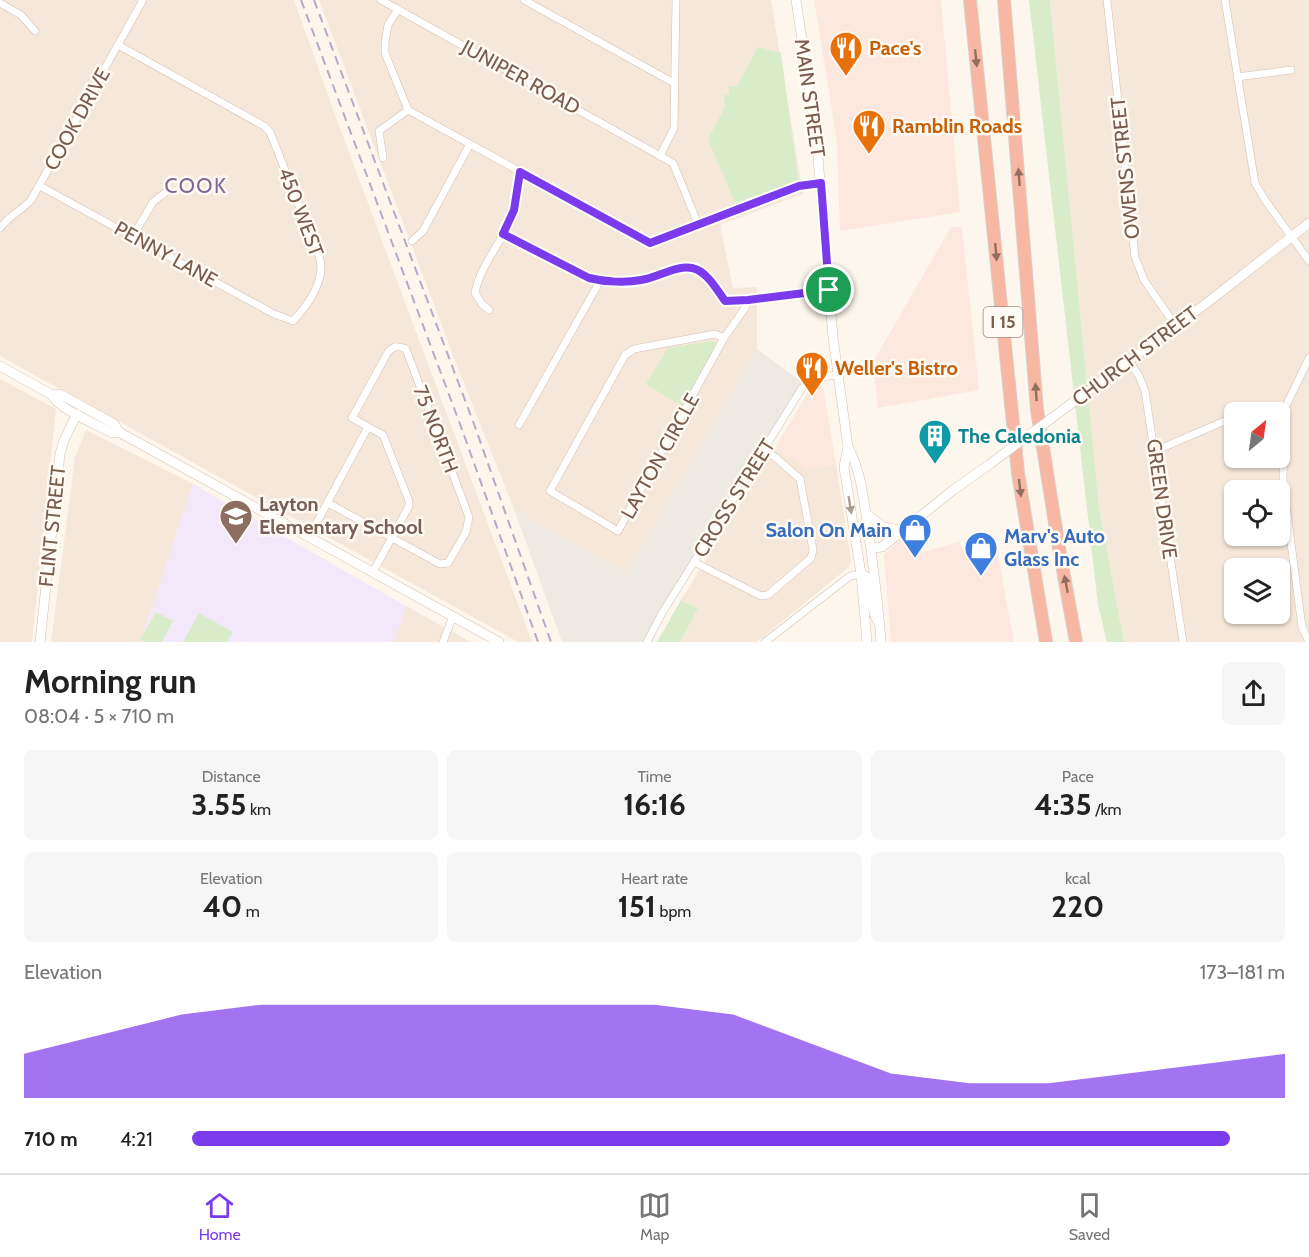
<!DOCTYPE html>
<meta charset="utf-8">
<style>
body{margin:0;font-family:Cabin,sans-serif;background:#f6f6f6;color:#222;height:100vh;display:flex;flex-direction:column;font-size:22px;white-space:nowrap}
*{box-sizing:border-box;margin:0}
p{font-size:20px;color:#767676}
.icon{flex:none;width:33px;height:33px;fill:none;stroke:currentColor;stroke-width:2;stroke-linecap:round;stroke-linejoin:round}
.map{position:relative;height:642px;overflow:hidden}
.side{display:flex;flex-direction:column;background:#fff;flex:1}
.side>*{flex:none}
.needle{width:39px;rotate:29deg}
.controls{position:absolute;left:1224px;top:402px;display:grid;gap:12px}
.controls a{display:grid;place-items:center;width:66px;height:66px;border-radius:9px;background:#fff;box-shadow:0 2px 4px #0004;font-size:30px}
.pin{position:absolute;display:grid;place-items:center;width:51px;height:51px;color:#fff;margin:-26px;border:3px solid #fff;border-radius:50%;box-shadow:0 2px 6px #0007}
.round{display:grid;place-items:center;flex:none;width:63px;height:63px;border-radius:9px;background:#f6f6f6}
.headline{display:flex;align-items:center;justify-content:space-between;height:102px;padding:0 24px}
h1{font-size:33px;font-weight:700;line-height:45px}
.figures{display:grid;grid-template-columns:repeat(3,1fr);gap:9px;height:102px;padding:6px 24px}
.figures div{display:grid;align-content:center;border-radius:9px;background:#f6f6f6;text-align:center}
.figures b{font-size:30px;font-weight:700}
.figures small{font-size:16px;font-weight:400}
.figures p{font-size:16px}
.chart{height:168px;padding:12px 24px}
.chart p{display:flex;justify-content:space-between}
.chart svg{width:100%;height:108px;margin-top:6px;fill:#7c3aed;opacity:.7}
ul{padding:0 24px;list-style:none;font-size:20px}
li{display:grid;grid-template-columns:96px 72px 1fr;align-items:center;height:45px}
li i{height:15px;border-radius:8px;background:#7c3aed}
.tabs{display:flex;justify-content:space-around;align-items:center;height:84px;border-top:2px solid #e0e0e0;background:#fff;font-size:16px;color:#767676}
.tabs a{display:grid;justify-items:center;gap:3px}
.tabs .selected{color:#7c3aed}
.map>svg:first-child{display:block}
.residential{fill:#f5e8da;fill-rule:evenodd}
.commercial{fill:#fde8e0}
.industrial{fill:#efe9e4}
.education{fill:#f3e8fa}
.green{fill:#d8ecc9}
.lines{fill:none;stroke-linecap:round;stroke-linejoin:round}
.street-casing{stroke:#d1beb0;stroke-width:8}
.secondary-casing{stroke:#d6c0b0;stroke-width:10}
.highway-casing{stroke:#dad1cd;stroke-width:14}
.street{stroke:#fff;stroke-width:7}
.secondary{stroke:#fff;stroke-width:9}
.highway{stroke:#f7b7a3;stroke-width:12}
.rail{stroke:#b9a8c9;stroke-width:2;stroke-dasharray:9 6;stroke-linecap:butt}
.secondary-bridge-casing{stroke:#d6c0b0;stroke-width:10;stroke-linecap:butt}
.secondary-bridge{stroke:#fff;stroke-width:9}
.oneway{fill:#936e5e}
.oneway2{fill:#af9d94}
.route-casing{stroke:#fff;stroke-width:12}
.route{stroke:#7c3aed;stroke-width:8}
.labels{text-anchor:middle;stroke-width:5;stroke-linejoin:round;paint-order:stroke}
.shield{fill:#fffaf3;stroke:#a28b7f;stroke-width:1.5}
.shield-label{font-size:18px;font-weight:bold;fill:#7a5c4d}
.food-label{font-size:20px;font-weight:bold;fill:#c56008;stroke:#fffaf3;text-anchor:start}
.street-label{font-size:20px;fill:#7a5c4d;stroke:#fffaf3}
.culture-label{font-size:20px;font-weight:bold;fill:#0d838f;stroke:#fffaf3;text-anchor:start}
.education-label{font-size:20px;font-weight:bold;fill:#785e54;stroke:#fffaf3;text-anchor:start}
.shop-label{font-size:20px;font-weight:bold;fill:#366cbe;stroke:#fffaf3;text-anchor:end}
.neighbourhood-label{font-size:21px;letter-spacing:1.5px;fill:#846695;stroke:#fffaf3}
</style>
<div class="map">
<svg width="1309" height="642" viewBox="0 0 1309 642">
<rect width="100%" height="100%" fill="#fdf6ec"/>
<!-- residential -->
<g class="residential">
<polygon points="0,0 294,0 334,112 532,642 518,642 0,356"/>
<polygon points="319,0 771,0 803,194 720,225 733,288 757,287 757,349 626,573 514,509 459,371"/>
<path d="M1050,0h259v642h-185l-25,-135zM1234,412h46v46h-46zM1234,490h46v46h-46zM1234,568h46v46h-46z"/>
<polygon points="0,379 56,409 32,642 0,642"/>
<polygon points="86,430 193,484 141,642 51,642 75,457"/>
<polygon points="776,446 776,449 809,469 836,464 851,561 849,567 757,642 680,642 698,609 681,600"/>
<polygon points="406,606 471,642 394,642"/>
</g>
<!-- commercial -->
<g class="commercial">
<polygon points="814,0 941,0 960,212 840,231 837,142"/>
<polygon points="951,227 962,227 979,390 878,408 873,362"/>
<polygon points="816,384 820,384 823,387 836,464 809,469 778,451 776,446 810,389"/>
<polygon points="906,533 920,553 959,542 966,555 997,550 1014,642 891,642 884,555"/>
</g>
<!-- industrial -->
<polygon class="industrial" points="757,349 802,382 646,642 562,642 514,509 626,573"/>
<!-- education -->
<polygon class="education" points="193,484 406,606 394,642 141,642"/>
<!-- green -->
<g class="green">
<polygon points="1029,0 1050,0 1099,507 1124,642 1107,642 1098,605"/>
<polygon points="758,47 781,53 798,180 735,203 708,139 725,107 724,95 729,95 729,86 737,86"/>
<polygon points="711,341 715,342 716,345 682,406 646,384 668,348"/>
<polygon points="681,600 698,609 680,642 657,642"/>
<polygon points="156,612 173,621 162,642 145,642 140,640"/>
<polygon points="199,613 233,632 227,642 183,642"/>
</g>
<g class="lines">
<!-- street casing -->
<g class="street-casing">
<g id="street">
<polyline points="381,0 673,163 698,224"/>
<polyline points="524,0 674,83"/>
<polyline points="1107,0 1135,257 1144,280 1175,325"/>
<polyline points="1225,0 1255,183 1265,200 1309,261"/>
<polyline points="0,3 21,15 35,31"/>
<polyline points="398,9 388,25 385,42 385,53 408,110 650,243 799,186 821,183"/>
<polyline points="1237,77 1291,70"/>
<polyline points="660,156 674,128 676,0"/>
<polyline points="383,158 379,131 408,110"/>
<path d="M40,186l234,128 19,7c15,-16 32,-39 27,-62l-50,-127 -6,-6 -146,-81"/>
<path d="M0,228c9,-12 21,-17 31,-28l112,-200"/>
<polyline points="503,234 589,278 600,281"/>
<polyline points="133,236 153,202 166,192"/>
<polyline points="412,241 423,231 470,144"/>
<path d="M489,310l-7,-6 -7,-11c6,-31 30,-53 39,-83 3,-12 2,-26 6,-38"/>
<polyline points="724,338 715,334 634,349 625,355 550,491 618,531 724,338 745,308 749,300"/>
<polyline points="1309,358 1284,410 1283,482 1302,627 1309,642"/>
<polyline points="1129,361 1139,376 1145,391 1183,642"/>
<polyline points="1249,412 1284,410"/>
<path d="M519,425l81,-144c13,0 29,2 42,-1 50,-10 48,-28 83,21l104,-11"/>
<polyline points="1155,451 1234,417"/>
<path d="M328,503l112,61 8,-1 18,-31 3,-15 -63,-168c-9,-4 -12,-3 -18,3l-36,66 31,17 26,66v5l-36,66"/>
<polyline points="309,537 368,427"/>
<polyline points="694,562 761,596 768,595 811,558 813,550 800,479 775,457 763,450"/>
<polyline points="443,642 453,616"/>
<polyline points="647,642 661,615 802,388 813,378 838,375"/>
<polyline points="765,642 850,576 861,574"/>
</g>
</g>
<!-- secondary casing -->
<g class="secondary-casing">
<g id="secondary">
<polyline points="796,0 816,134 833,337 848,447 844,467 861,574 867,642"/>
<path d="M0,366l52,29c6,14 46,30 60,38l7,-1"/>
<polyline points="52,395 60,394 114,424 119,432 499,642"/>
<polyline points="1064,409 1208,302 1309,223"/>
<path d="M848,447c12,23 14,42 18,67 6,43 12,85 15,128"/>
<polyline points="866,514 884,527 904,531"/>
<polyline points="872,548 882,547 952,491 990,464"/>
<path d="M861,574c4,2 6,1 8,6 4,13 0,24 8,40"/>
<polyline points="40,642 60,454 64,440 77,414"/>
</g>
</g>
<!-- highway casing -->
<g class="highway-casing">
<g id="highway">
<polyline points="970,0 1018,473 1046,642"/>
<polyline points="1004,0 1037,410 1059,548 1076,642"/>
</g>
</g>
<!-- street -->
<use href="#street" class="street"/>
<!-- secondary -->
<use href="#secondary" class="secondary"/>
<!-- highway -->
<use href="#highway" class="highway"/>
<!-- rail -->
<g class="rail">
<polyline points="301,0 460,424 538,642"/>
<polyline points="314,0 474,424 551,642"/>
</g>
<!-- secondary-bridge casing -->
<g class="secondary-bridge-casing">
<polyline id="secondary-bridge" points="990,464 1064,409"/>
</g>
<!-- secondary-bridge -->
<use href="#secondary-bridge" class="secondary-bridge"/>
</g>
<!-- one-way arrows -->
<defs><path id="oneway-solid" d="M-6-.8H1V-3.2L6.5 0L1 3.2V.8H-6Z" transform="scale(1.5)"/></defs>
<g class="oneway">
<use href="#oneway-solid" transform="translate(976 58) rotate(84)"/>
<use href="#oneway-solid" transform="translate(1019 177) rotate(-94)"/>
<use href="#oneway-solid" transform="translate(996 252) rotate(85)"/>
<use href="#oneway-solid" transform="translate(1036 392) rotate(-94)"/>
<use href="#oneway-solid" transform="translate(1020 488) rotate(83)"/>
<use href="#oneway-solid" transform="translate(1066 584) rotate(-101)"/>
</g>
<use class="oneway2" href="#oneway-solid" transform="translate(850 505) rotate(81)"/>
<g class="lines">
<!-- route casing -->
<g class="route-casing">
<path id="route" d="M520,172l130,71 149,-57 22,-3 8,107 -81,10 -23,1c-8,-11 -18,-30 -33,-33 -16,-3 -35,10 -51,12 -15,3 -36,2 -52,-2l-86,-44 11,-24z"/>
</g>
<!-- route -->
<use href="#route" class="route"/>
</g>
<!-- icons -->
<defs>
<g id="restaurant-pin" transform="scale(1.725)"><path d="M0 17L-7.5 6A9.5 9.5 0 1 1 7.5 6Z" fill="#e8710a" stroke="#fffaf3"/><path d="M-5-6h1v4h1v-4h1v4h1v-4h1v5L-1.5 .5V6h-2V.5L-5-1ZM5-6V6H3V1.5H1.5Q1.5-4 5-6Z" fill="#fff"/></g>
<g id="building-pin" transform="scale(1.725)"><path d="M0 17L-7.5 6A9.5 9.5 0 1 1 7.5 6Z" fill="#0f9aa8" stroke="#fffaf3"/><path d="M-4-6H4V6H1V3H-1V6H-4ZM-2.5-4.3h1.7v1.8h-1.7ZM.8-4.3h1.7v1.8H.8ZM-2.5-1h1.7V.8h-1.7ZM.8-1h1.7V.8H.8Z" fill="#fff"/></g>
<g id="school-pin" transform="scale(1.725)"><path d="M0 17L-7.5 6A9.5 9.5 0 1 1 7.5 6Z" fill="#8d6e63" stroke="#fffaf3"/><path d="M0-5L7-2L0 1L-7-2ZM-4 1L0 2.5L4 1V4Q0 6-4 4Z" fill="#fff"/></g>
<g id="shop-pin" transform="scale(1.725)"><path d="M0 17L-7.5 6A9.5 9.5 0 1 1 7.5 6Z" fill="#3f7fe0" stroke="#fffaf3"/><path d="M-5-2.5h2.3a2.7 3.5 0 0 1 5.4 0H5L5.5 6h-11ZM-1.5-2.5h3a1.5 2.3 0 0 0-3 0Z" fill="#fff"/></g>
</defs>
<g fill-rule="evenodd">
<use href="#restaurant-pin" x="846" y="48"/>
<use href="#restaurant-pin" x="869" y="126"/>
<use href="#restaurant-pin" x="812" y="368"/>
<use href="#building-pin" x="935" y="436"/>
<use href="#school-pin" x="236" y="516"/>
<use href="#shop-pin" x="915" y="530"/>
<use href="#shop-pin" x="981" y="548"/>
</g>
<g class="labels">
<!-- shield labels -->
<rect class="shield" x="983.5" y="307" width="39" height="30" rx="4.5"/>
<g class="shield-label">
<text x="1003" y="328">I 15</text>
</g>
<!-- food labels -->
<g class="food-label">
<text x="869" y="55">Pace's</text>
<text x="892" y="133">Ramblin Roads</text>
<text x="835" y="375">Weller's Bistro</text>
</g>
<!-- street labels -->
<g class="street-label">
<text transform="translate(521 77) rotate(29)" y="7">JUNIPER ROAD</text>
<text transform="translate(810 98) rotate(82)" y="7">MAIN STREET</text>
<text transform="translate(77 119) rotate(-61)" y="7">COOK DRIVE</text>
<text transform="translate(1125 168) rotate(-96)" y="7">OWENS STREET</text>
<text transform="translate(301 212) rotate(69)" y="7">450 WEST</text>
<text transform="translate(166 254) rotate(29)" y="7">PENNY LANE</text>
<text transform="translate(1135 356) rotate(-37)" y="7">CHURCH STREET</text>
<text transform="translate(436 429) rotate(69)" y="7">75 NORTH</text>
<text transform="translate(660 456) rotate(-61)" y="7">LAYTON CIRCLE</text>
<text transform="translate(734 498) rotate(-58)" y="7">CROSS STREET</text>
<text transform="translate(1162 499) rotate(82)" y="7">GREEN DRIVE</text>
<text transform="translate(52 526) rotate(-84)" y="7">FLINT STREET</text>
</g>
<!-- culture labels -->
<g class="culture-label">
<text x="958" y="443">The Caledonia</text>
</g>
<!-- education labels -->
<g class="education-label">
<text x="259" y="511">Layton<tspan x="259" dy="23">Elementary School</tspan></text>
</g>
<!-- shop labels -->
<g class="shop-label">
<text x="892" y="537">Salon On Main</text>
<text x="1004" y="543" text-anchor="start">Marv's Auto<tspan x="1004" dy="23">Glass Inc</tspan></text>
</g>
<!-- neighbourhood labels -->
<g class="neighbourhood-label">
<text x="196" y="193">COOK</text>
</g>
</g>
</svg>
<div class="controls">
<a><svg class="needle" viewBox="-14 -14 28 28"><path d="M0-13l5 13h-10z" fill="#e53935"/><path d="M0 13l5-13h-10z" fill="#767676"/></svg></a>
<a><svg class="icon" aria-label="locate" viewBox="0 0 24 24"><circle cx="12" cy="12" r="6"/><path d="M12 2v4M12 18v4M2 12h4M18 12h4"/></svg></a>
<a><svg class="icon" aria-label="layers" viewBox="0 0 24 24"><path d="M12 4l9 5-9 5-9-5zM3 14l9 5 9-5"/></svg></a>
</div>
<div class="pin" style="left:829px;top:290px;background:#1e9e55"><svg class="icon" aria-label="arrive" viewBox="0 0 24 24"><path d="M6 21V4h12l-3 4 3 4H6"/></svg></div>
</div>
<section class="side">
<div class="headline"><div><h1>Morning run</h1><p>08:04 · 5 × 710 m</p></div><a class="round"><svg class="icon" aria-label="share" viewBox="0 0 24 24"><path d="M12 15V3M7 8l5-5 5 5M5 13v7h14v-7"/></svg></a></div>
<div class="figures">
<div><p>Distance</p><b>3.55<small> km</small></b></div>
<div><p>Time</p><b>16:16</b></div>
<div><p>Pace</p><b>4:35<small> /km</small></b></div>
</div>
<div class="figures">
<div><p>Elevation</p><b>40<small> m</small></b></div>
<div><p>Heart rate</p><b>151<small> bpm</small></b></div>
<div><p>kcal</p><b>220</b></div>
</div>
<div class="chart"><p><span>Elevation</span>173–181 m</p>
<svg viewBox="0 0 160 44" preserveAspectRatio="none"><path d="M0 44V26L10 18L20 10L30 6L40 6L50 6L60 6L70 6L80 6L90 10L100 22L110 34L120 38L130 38L140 34L150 30L160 26V44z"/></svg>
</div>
<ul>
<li><b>710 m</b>4:21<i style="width:95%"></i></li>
</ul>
</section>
<nav class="tabs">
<a class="selected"><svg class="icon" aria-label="home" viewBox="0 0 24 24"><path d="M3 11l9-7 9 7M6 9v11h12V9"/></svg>Home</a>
<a><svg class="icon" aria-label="map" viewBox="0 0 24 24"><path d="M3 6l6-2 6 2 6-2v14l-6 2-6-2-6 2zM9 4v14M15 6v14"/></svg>Map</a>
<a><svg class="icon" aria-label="saved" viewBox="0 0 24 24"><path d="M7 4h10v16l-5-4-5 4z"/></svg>Saved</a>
</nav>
